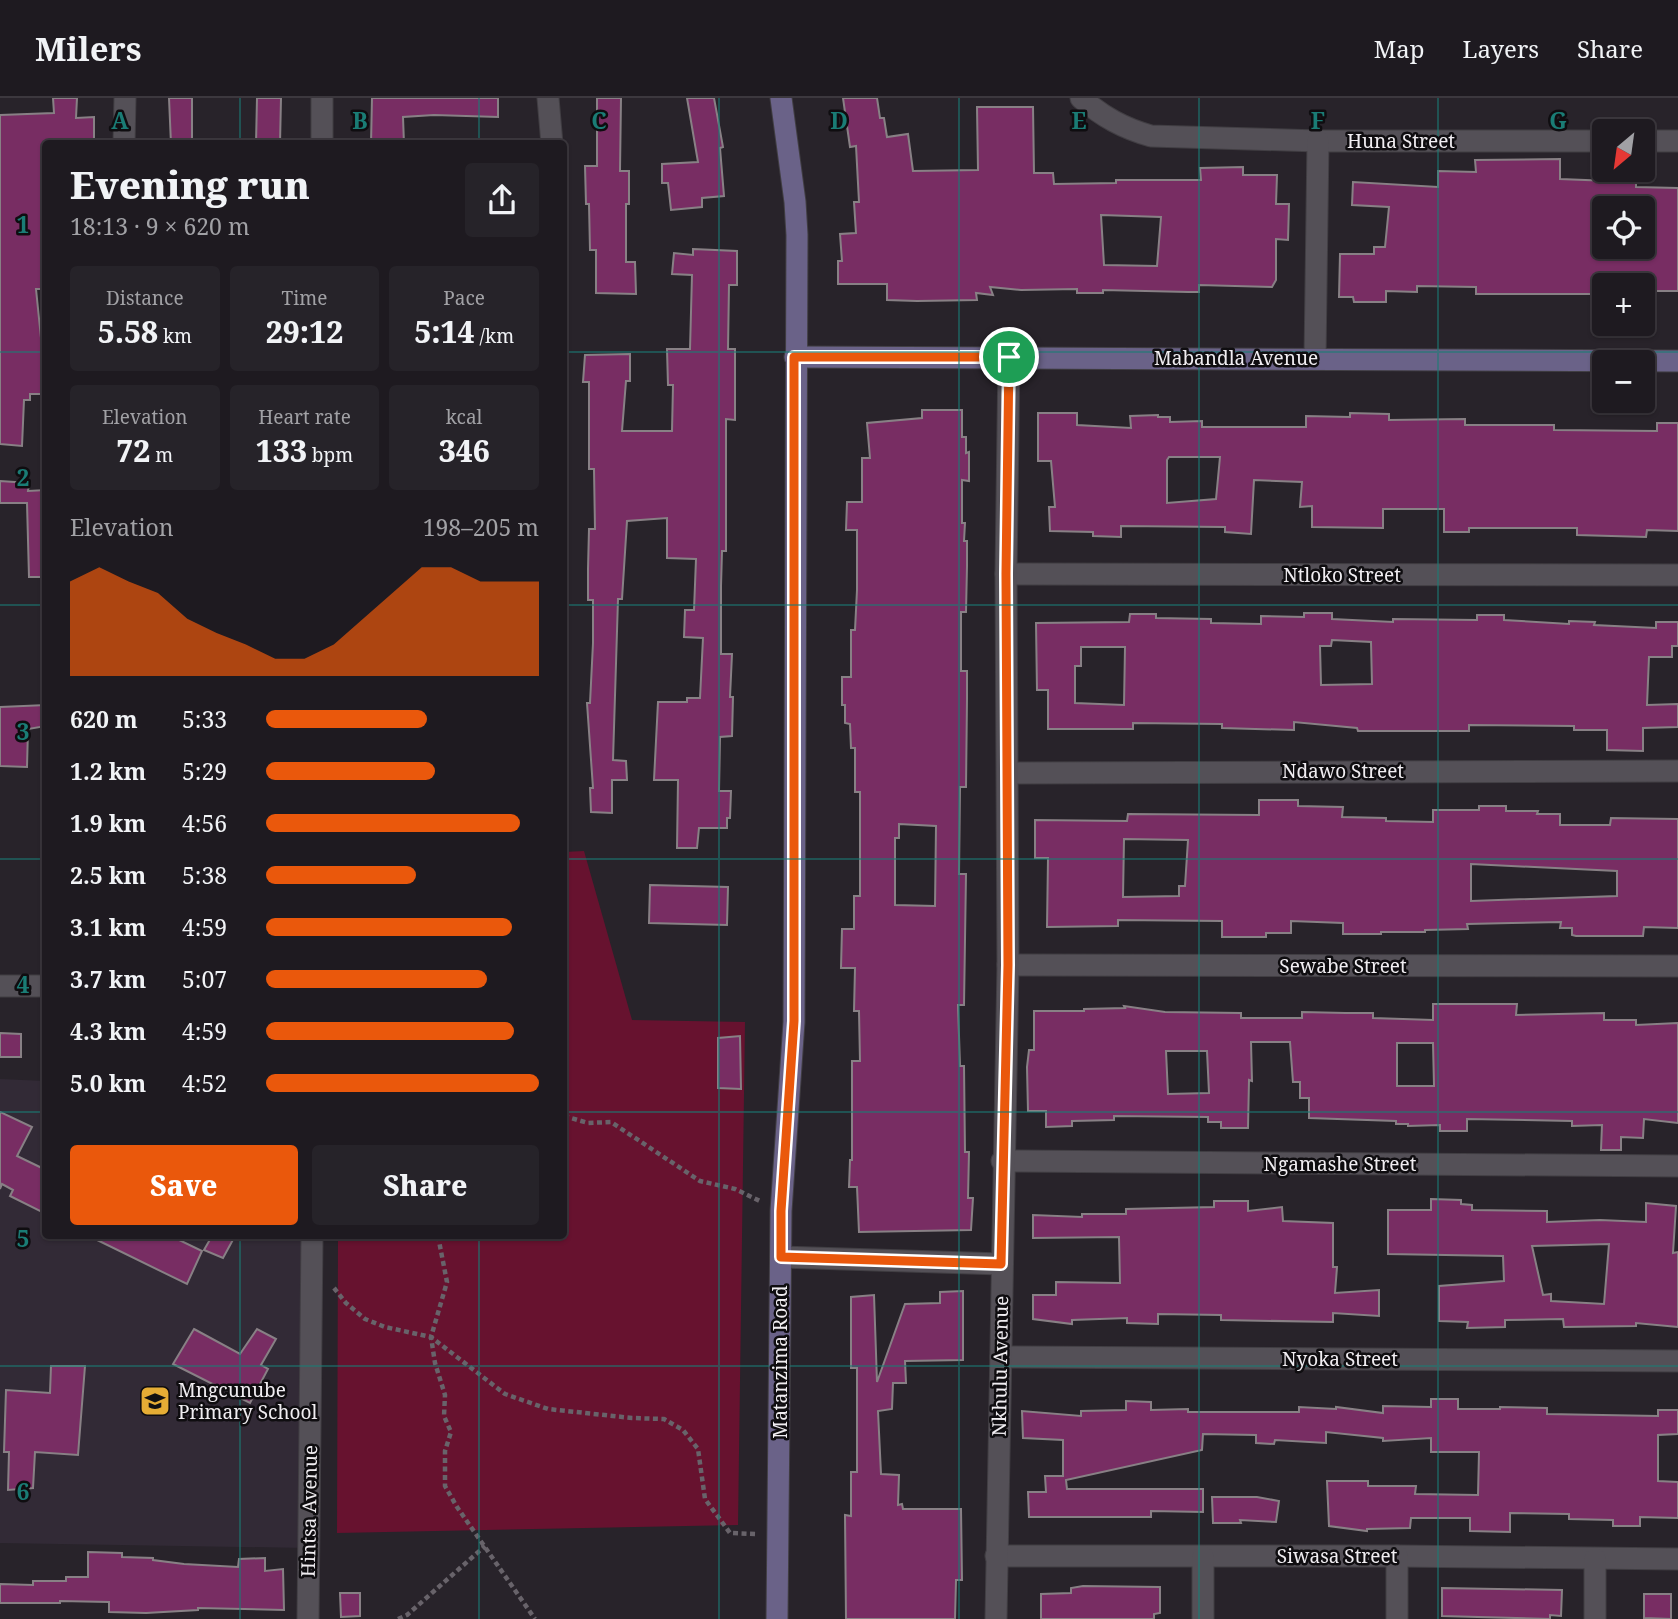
<!DOCTYPE html>
<meta charset="utf-8">
<style>
body{margin:0;font-family:"Noto Serif",serif;background:#262329;color:#f1f3f6;height:100vh;display:flex;flex-direction:column;font-size:26px;white-space:nowrap}
*{box-sizing:border-box;margin:0}
p{font-size:23px;color:#a1a1a5}
.icon{flex:none;width:38px;height:38px;fill:none;stroke:currentColor;stroke-width:2;stroke-linecap:round;stroke-linejoin:round}
.map{position:relative;flex:1;overflow:hidden}
.details{position:absolute;left:42px;top:42px;width:525px;height:1099px;display:flex;flex-direction:column;background:#1e1a20;border-radius:7px;box-shadow:0 2px 5px #0004,0 0 0 2px #3c383e}
.details>*{flex:none}
.needle{width:46px;rotate:209deg}
.tools{position:absolute;left:1592px;top:21px;display:grid;gap:14px}
.tools a{display:grid;place-items:center;width:63px;height:63px;border-radius:7px;background:#1e1a20;box-shadow:0 2px 5px #0004,0 0 0 2px #3c383e;font-size:35px}
.pin{position:absolute;display:grid;place-items:center;width:60px;height:60px;color:#fff;margin:-30px;border:4px solid #fff;border-radius:50%;box-shadow:0 2px 7px #0007}
.round{display:grid;place-items:center;flex:none;width:74px;height:74px;border-radius:7px;background:#262329}
.head{display:flex;align-items:center;justify-content:space-between;height:119px;padding:0 28px}
h1{font-size:38px;font-weight:800;line-height:52px}
.metrics{display:grid;grid-template-columns:repeat(3,1fr);gap:10px;height:119px;padding:7px 28px}
.metrics div{display:grid;align-content:center;border-radius:7px;background:#262329;text-align:center}
.metrics b{font-size:30px;font-weight:800}
.metrics small{font-size:19px;font-weight:400}
.metrics p{font-size:19px}
.chart{height:196px;padding:14px 28px}
.chart p{display:flex;justify-content:space-between}
.chart svg{width:100%;height:126px;margin-top:7px;fill:#ea580c;opacity:.7}
.action{display:flex;gap:14px;margin-top:auto;padding:14px 28px}
.action a{flex:1;height:80px;border-radius:7px;background:#ea580c;color:#fff;font-size:28px;font-weight:800;line-height:80px;text-align:center}
.action a+a{background:#262329;color:#f1f3f6}
ul{padding:0 28px;list-style:none;font-size:23px}
li{display:grid;grid-template-columns:112px 84px 1fr;align-items:center;height:52px}
li i{height:18px;border-radius:9px;background:#ea580c}
header{display:flex;align-items:center;gap:42px;box-sizing:border-box;height:98px;padding:0 35px;background:#1e1a20;border-bottom:2px solid #3c383e}
header strong{font-size:33px}
nav{display:flex;gap:38px;margin-inline-start:auto;font-size:24px}
.map>svg:first-child{display:block}
.built{fill:#322a36}
.green{fill:#67122f}
.building{fill:#782d63;stroke:#888085;stroke-width:2;fill-rule:evenodd}
.lines{fill:none;stroke-linecap:round;stroke-linejoin:round}
.street-casing{stroke:#413e43;stroke-width:23}
.secondary-casing{stroke:#413e43;stroke-width:23}
.path{stroke:#68636a;stroke-width:4.5;stroke-dasharray:5 3.5;stroke-linecap:butt}
.street{stroke:#545057;stroke-width:21}
.secondary{stroke:#6a6288;stroke-width:21}
.route-casing{stroke:#fff;stroke-width:14}
.route{stroke:#ea580c;stroke-width:9}
.grid{fill:none;stroke:#1a7c75;stroke-width:2;stroke-opacity:0.55}
.labels{text-anchor:middle;stroke-width:5;stroke-linejoin:round;paint-order:stroke}
.street-label{font-size:19px;fill:#f0edf1;stroke:#0f0d10}
.poi-label{font-size:19px;fill:#f0edf1;stroke:#0f0d10;text-anchor:start}
.grid-label{font-size:23px;text-anchor:middle;font-weight:bold;fill:#1a7c75;stroke:#0f0d10;stroke-width:5;stroke-linejoin:round;paint-order:stroke}
</style>
<header>
<strong>Milers</strong>
<nav><a>Map</a><a>Layers</a><a>Share</a></nav>
</header>
<div class="map">
<svg width="1678" height="1521" viewBox="0 0 1678 1521">
<rect width="100%" height="100%" fill="#28232a"/>
<!-- built -->
<polygon class="built" points="0,981 45,983 46,1138 312,1138 309,1450 0,1445"/>
<!-- green -->
<polygon class="green" points="584,753 632,922 745,924 738,1427 337,1435 338,1138 564,1138 564,754"/>
<!-- building -->
<g class="building">
<polygon points="53,0 77,0 76,20 94,19 94,46 46,46 46,191 36,191 41,240 46,240 46,296 30,296 30,302 24,302 22,348 0,346 0,17 54,15"/>
<polygon points="169,0 192,0 192,46 171,46"/>
<polygon points="257,0 281,0 280,46 256,46"/>
<polygon points="372,0 498,0 498,19 434,17 403,19 404,46 371,46"/>
<polygon points="597,0 621,0 620,73 629,73 629,106 626,106 626,164 635,164 636,196 596,195 596,152 590,152 589,106 586,106 585,68 597,68"/>
<polygon points="687,0 714,0 723,49 720,50 724,98 702,100 702,109 671,112 668,85 662,85 662,66 698,64"/>
<path d="M843,0h34l3,20h4l3,19 21,-3 5,37 65,-1 -1,-63h56l1,66h19l1,11 62,-1v-3h85l-1,-12 43,-1v8h34l-1,29h13l-1,36 -12,-1v41l-4,7 -73,-2v7h-11l-85,-2v3h-26v-4l-56,1 -31,-3 3,8 -17,-2 1,7 -60,1 -30,-1v-16h-49v-23h4l-2,-27 16,-1 -2,-31h5l-3,-56 -6,1zM1101,117l60,2 -4,49 -53,-1z"/>
<path d="M1560,61v20l76,3v5l42,1v103h-35v-6h-50v9h-117v-7l-59,-1v6l-31,-1v11h-32l-1,-5h-14l1,-43h34v-7h11l4,-40 -37,-2 1,-23 85,5v-16l38,1 -1,-12zM1605,110h38v41l-38,-1z"/>
<polygon points="693,151 737,153 737,187 729,187 728,251 735,251 735,322 726,321 726,453 722,453 721,488 721,556 732,556 730,599 733,599 732,638 720,639 719,693 731,693 730,720 727,720 727,730 699,730 697,750 677,750 678,682 654,682 658,604 687,604 687,600 700,600 703,540 684,539 685,512 694,512 696,461 667,460 667,420 627,423 622,501 618,501 613,662 626,663 627,682 612,682 612,715 591,714 590,690 593,690 587,605 590,605 593,545 593,502 588,502 588,471 589,431 595,431 594,371 589,371 589,284 583,284 585,257 630,256 630,283 626,283 622,333 672,333 673,287 668,287 667,251 690,251 692,177 672,176 674,155 693,157"/>
<path d="M922,312h40v27h4v16l3,-1v29l-7,-1v43h3l-1,18h3v25l-1,46h-5v59h6v28l-1,88h-6l-1,87h7l-2,131h-6l2,61h4l1,86h4l-1,46h5l-2,32 -112,2 -2,-45h-8l1,-27h2v-99h8l-1,-50h-5l1,-43h-14l1,-39h12v-33h6v-104h-5v-44h-4l-1,-24 -5,-1v-18h-3v-28h9v-47h4l2,-40v-60h-11l1,-28h15v-44h8l-3,-35 55,-5zM899,726l37,2 -1,80 -40,-1v-67h4z"/>
<path d="M1038,315h39v12l54,3 -1,-12 28,-1v2h12v5l32,-1v6h104v-11l44,1v-4l39,1v6l76,-1v6h89v5l103,1v-8h21v108l-31,-1 -1,7 -69,-2v-7h-108v4h-25v-23h-61v19l-71,-1v-21l-12,1 2,-25 -48,-2 -3,54 -26,-2v-5l-104,-1v11l-28,-1v-4l-43,-1 -1,-24h6l-4,-46h-13zM1169,359h51l-4,42 -49,4v-43z"/>
<polygon points="0,383 29,385 28,393 46,392 46,479 29,479 27,405 0,405"/>
<path d="M1304,515h28v6l61,3v-3l84,1v-5h27v5l65,4v-3l26,1 -1,3 62,3v-6h22v24h-6v11h-23l-2,48 31,-1v23l-35,1v23l-36,-1v-20h-33v-4l-105,-1v6h-111l-1,-3 -63,-6v8l-72,-2v-4l-89,-1v6h-85v-39h-11l-1,-67 93,-1 1,-8h26v4l55,1v4l50,1v-8l43,1zM1332,542l39,2 1,42 -51,1 -1,-39h11zM1081,549h44l-1,58 -49,-2v-37h6z"/>
<polygon points="46,607 46,628 28,631 27,669 0,668 0,609"/>
<path d="M1259,702h39v6l45,1 -1,10 44,1v3l47,1v-12h46v-4h27v5h32l-1,3h23v11h50l1,-7 67,1v109l-34,-1 -1,9h-67l-4,-1v-7h-12l1,-6 -49,1 -45,1 1,5 -43,1v2h-44v2h-38v-11l-52,-2v12h-25v4h-44v-16l-104,-1v6l-71,1 1,-69h-13v-38l92,1 1,-7 131,1zM1124,741l64,1 -3,46h-6v10l-56,1zM1471,766l146,7v25l-146,5z"/>
<polygon points="650,787 728,789 727,827 649,825"/>
<path d="M1433,906h84l-1,11 88,-2v7h32v5l42,-2v100l-34,-4 -1,19 -22,-1v13h-20l1,-25 -30,1v-5l-105,-2v12h-27v-6l-32,1v-2h-12v-3l-87,-3v-20h-9v-16h-7l-3,-40h-39l1,39 -3,-1 -1,48h-27v-6h-13v-5l-94,-1v4l-42,1v5l-26,1v-16h-18l-1,-44 2,-17h5v-39h50v-2l41,-1 -1,-2 41,6 76,1v5h61v-6l44,1h27v5l60,2zM1397,945h36l1,43h-37zM1166,953h41l2,42 -41,1z"/>
<polygon points="0,935 21,936 21,959 0,959"/>
<polygon points="740,938 741,991 718,990 718,940"/>
<polygon points="0,1014 32,1029 17,1058 46,1072 46,1116 10,1098 13,1092 2,1086 0,1091"/>
<path d="M1431,1101l30,1v4l11,1v5l75,1v11l53,-2 46,2v-19l30,3 -3,47 5,-1v75l-42,-4v3l-72,1 -1,-8 -58,1v7l-38,1 1,-6 -29,-1v-35l65,-5 -1,-25 -115,-2v-44h43zM1609,1146l-5,60 -53,-3v-7l-8,1 -11,-49z"/>
<polygon points="1214,1103 1248,1103 1248,1113 1282,1109 1283,1123 1333,1125 1333,1169 1337,1169 1335,1195 1379,1192 1379,1218 1333,1215 1333,1224 1221,1222 1221,1217 1158,1216 1158,1226 1127,1225 1127,1220 1072,1222 1072,1226 1033,1221 1033,1197 1056,1197 1056,1184 1120,1185 1119,1139 1033,1140 1033,1117 1082,1119 1082,1116 1126,1116 1126,1111 1214,1109"/>
<polygon points="89,1138 171,1138 202,1153 187,1186"/>
<polygon points="212,1138 235,1138 223,1160 204,1152"/>
<polygon points="963,1193 963,1262 905,1263 906,1285 893,1285 892,1311 878,1313 881,1376 899,1377 898,1407 902,1406 903,1411 961,1411 962,1482 956,1482 955,1521 846,1521 845,1417 851,1418 851,1374 857,1374 857,1270 851,1270 851,1199 874,1197 877,1284 905,1206 940,1205 940,1194"/>
<polygon points="194,1231 240,1256 257,1231 276,1241 261,1267 268,1271 250,1305 173,1266"/>
<polygon points="51,1268 85,1268 78,1357 35,1354 33,1390 8,1392 9,1354 4,1354 6,1292 50,1295"/>
<polygon points="1431,1301 1458,1301 1458,1311 1500,1311 1500,1309 1547,1310 1547,1316 1658,1318 1658,1312 1678,1312 1678,1336 1658,1337 1658,1383 1678,1384 1678,1420 1640,1419 1640,1428 1613,1428 1613,1422 1569,1421 1569,1416 1510,1415 1510,1434 1470,1433 1470,1420 1411,1420 1410,1430 1367,1431 1367,1433 1329,1428 1327,1383 1368,1383 1368,1388 1416,1388 1415,1396 1478,1397 1479,1354 1431,1354 1431,1340 1383,1343 1383,1340 1326,1334 1326,1345 1275,1342 1274,1346 1256,1345 1256,1337 1203,1336 1202,1352 1066,1382 1067,1391 1203,1391 1203,1414 1151,1413 1151,1419 1029,1419 1028,1394 1046,1394 1045,1378 1063,1378 1063,1342 1023,1340 1022,1313 1081,1318 1081,1313 1126,1312 1126,1303 1151,1304 1151,1312 1188,1311 1188,1314 1299,1314 1299,1309 1336,1311 1336,1309 1383,1315 1383,1308 1431,1309"/>
<polygon points="1212,1399 1257,1399 1279,1403 1276,1424 1240,1422 1241,1425 1213,1425"/>
<polygon points="88,1454 122,1455 122,1459 153,1460 153,1462 184,1466 238,1469 239,1461 265,1460 265,1473 283,1471 284,1512 198,1510 198,1512 146,1515 109,1514 109,1504 60,1503 60,1505 0,1505 0,1486 33,1487 33,1483 66,1483 66,1479 88,1479"/>
<polygon points="1083,1488 1160,1489 1160,1515 1154,1516 1154,1521 1041,1521 1041,1496 1071,1495 1071,1490"/>
<polygon points="1442,1490 1562,1492 1561,1518 1550,1517 1550,1521 1442,1518"/>
<polygon points="340,1495 360,1495 360,1518 341,1519"/>
<polygon points="1644,1496 1671,1496 1671,1521 1644,1520"/>
</g>
<g class="lines">
<!-- street casing -->
<g class="street-casing">
<g id="street">
<polyline points="548,0 552,46"/>
<path d="M1081,0c22,19 42,30 70,38l167,5h287"/>
<polyline points="1643,43 1678,43"/>
<polyline points="124,46 125,0"/>
<polyline points="322,46 322,0"/>
<polyline points="1315,261 1318,43"/>
<polyline points="1006,476 1678,477"/>
<polyline points="1008,675 1678,673"/>
<polyline points="1008,867 1678,868"/>
<polyline points="0,888 46,888"/>
<polyline points="1002,1063 1678,1068"/>
<polyline points="781,1159 1001,1166"/>
<polyline points="1001,1259 1678,1263"/>
<polyline points="996,1458 1397,1458 1678,1461"/>
<polyline points="308,1521 312,1138"/>
<polyline points="996,1521 1008,867 1006,476 1009,259"/>
<polyline points="1203,1521 1203,1459"/>
<polyline points="1397,1521 1397,1458"/>
<polyline points="1595,1521 1595,1461"/>
</g>
</g>
<!-- secondary casing -->
<g class="secondary-casing">
<g id="secondary">
<polyline points="795,259 1678,263"/>
<polyline points="777,1521 781,1113 794,924 797,137 795,104 781,0"/>
</g>
</g>
<!-- path -->
<g class="path">
<polyline points="564,1018 588,1025 611,1024 700,1083 735,1091 762,1104"/>
<polyline points="438,1138 447,1184 431,1239 435,1265 445,1297 444,1318 451,1334 445,1353 445,1388 457,1409 535,1521"/>
<polyline points="334,1190 346,1205 365,1221 385,1229 431,1239 505,1296 548,1311 632,1320 664,1321 683,1332 698,1351 705,1401 730,1435 756,1436"/>
<polyline points="398,1521 407,1517 485,1448"/>
</g>
<!-- street -->
<use href="#street" class="street"/>
<!-- secondary -->
<use href="#secondary" class="secondary"/>
</g>
<g class="lines">
<!-- route casing -->
<g class="route-casing">
<polygon id="route" points="794,259 1009,259 1006,476 1008,867 1001,1166 781,1159 781,1113 794,923"/>
</g>
<!-- route -->
<use href="#route" class="route"/>
</g>
<!-- grid -->
<path class="grid" d="M240,0v46M479,0v46M719,0v1521M959,0v1521M1199,0v1521M1438,0v1521M0,254h46M564,254h1114M0,507h46M564,507h1114M0,761h46M564,761h1114M0,1014h46M564,1014h1114M240,1138v383M479,1138v383M0,1268h1678"/>
<!-- icons -->
<defs>
<g id="school-square" transform="scale(1.575)"><rect x="-9" y="-9" width="18" height="18" rx="4" fill="#e5ad35" stroke="#0f0d10"/><path d="M0-5L7-2L0 1L-7-2ZM-4 1L0 2.5L4 1V4Q0 6-4 4Z" fill="#111"/></g>
</defs>
<g fill-rule="evenodd">
<use href="#school-square" x="155" y="1303"/>
</g>
<g class="labels">
<!-- street labels -->
<g class="street-label">
<text x="1401" y="50">Huna Street</text>
<text x="1236" y="267">Mabandla Avenue</text>
<text x="1342" y="484">Ntloko Street</text>
<text x="1343" y="680">Ndawo Street</text>
<text x="1343" y="875">Sewabe Street</text>
<text x="1340" y="1073">Ngamashe Street</text>
<text x="1340" y="1268">Nyoka Street</text>
<text transform="translate(780 1264) rotate(-90)" y="7">Matanzima Road</text>
<text transform="translate(1000 1268) rotate(-89)" y="7">Nkhulu Avenue</text>
<text transform="translate(309 1413) rotate(-89)" y="7">Hintsa Avenue</text>
<text x="1337" y="1465">Siwasa Street</text>
</g>
<!-- poi labels -->
<g class="poi-label">
<text x="178" y="1299">Mngcunube<tspan x="178" dy="22">Primary School</tspan></text>
</g>
</g>
<g class="grid-label">
<text x="120" y="31">A</text>
<text x="360" y="31">B</text>
<text x="599" y="31">C</text>
<text x="839" y="31">D</text>
<text x="1079" y="31">E</text>
<text x="1318" y="31">F</text>
<text x="1558" y="31">G</text>
<text x="23" y="135">1</text>
<text x="23" y="388">2</text>
<text x="23" y="642">3</text>
<text x="23" y="895">4</text>
<text x="23" y="1149">5</text>
<text x="23" y="1402">6</text>
</g>
</svg>
<div class="tools">
<a><svg class="needle" viewBox="-14 -14 28 28"><path d="M0-13l5 13h-10z" fill="#e53935"/><path d="M0 13l5-13h-10z" fill="#a1a1a5"/></svg></a>
<a><svg class="icon" aria-label="locate" viewBox="0 0 24 24"><circle cx="12" cy="12" r="6"/><path d="M12 2v4M12 18v4M2 12h4M18 12h4"/></svg></a>
<a>+</a>
<a>−</a>
</div>
<div class="pin" style="left:1009px;top:259px;background:#1e9e55"><svg class="icon" aria-label="arrive" viewBox="0 0 24 24"><path d="M6 21V4h12l-3 4 3 4H6"/></svg></div>
<section class="details">
<div class="head"><div><h1>Evening run</h1><p>18:13 · 9 × 620 m</p></div><a class="round"><svg class="icon" aria-label="share" viewBox="0 0 24 24"><path d="M12 15V3M7 8l5-5 5 5M5 13v7h14v-7"/></svg></a></div>
<div class="metrics">
<div><p>Distance</p><b>5.58<small> km</small></b></div>
<div><p>Time</p><b>29:12</b></div>
<div><p>Pace</p><b>5:14<small> /km</small></b></div>
</div>
<div class="metrics">
<div><p>Elevation</p><b>72<small> m</small></b></div>
<div><p>Heart rate</p><b>133<small> bpm</small></b></div>
<div><p>kcal</p><b>346</b></div>
</div>
<div class="chart"><p><span>Elevation</span>198–205 m</p>
<svg viewBox="0 0 160 44" preserveAspectRatio="none"><path d="M0 44V11L10 6L20 11L30 15L40 24L50 29L60 33L70 38L80 38L90 33L100 24L110 15L120 6L130 6L140 11L150 11L160 11V44z"/></svg>
</div>
<ul>
<li><b>620 m</b>5:33<i style="width:59%"></i></li>
<li><b>1.2 km</b>5:29<i style="width:62%"></i></li>
<li><b>1.9 km</b>4:56<i style="width:93%"></i></li>
<li><b>2.5 km</b>5:38<i style="width:55%"></i></li>
<li><b>3.1 km</b>4:59<i style="width:90%"></i></li>
<li><b>3.7 km</b>5:07<i style="width:81%"></i></li>
<li><b>4.3 km</b>4:59<i style="width:91%"></i></li>
<li><b>5.0 km</b>4:52<i style="width:100%"></i></li>
</ul>
<div class="action"><a>Save</a><a>Share</a></div>
</section>
</div>
